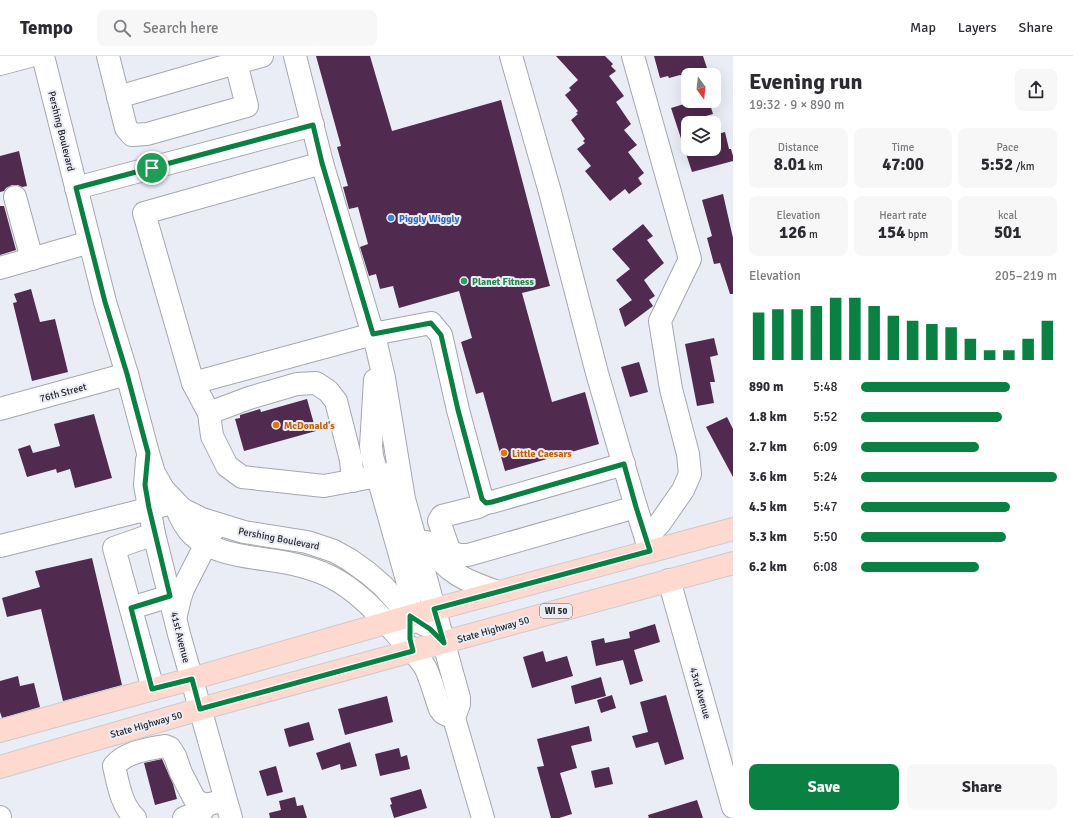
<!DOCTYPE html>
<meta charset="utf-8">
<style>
body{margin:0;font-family:Signika,sans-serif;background:#f7f7f7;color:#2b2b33;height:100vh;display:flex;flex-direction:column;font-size:15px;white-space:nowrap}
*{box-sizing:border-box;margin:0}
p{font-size:13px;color:#7c7c81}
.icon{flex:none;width:22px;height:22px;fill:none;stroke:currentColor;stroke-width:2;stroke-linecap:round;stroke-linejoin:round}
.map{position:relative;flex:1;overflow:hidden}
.sheet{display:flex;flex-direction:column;background:#fff;width:340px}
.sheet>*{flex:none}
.needle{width:26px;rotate:165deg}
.fabs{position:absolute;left:681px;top:12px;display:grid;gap:8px}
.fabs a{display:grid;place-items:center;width:40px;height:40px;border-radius:8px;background:#fff;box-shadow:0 4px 16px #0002;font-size:20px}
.pin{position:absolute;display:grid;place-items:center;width:34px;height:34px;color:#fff;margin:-17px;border:2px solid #fff;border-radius:50%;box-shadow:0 1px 4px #0007}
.round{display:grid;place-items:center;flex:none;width:42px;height:42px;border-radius:8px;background:#f7f7f7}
.headline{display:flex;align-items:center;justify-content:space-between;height:68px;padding:0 16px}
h1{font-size:22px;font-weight:700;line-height:30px}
.metrics{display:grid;grid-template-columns:repeat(3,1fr);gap:6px;height:68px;padding:4px 16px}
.metrics div{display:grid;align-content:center;border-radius:8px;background:#f7f7f7;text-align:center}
.metrics b{font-size:17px;font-weight:700}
.metrics small{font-size:11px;font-weight:400}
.metrics p{font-size:11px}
.chart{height:112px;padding:8px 16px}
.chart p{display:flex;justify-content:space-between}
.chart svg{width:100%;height:72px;margin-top:4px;stroke:#0b8043;stroke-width:6}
.action{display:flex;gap:8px;margin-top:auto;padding:8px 16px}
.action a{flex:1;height:46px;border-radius:8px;background:#0b8043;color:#fff;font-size:16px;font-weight:700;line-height:46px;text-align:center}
.action a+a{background:#f7f7f7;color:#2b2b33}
ul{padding:0 16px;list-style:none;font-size:13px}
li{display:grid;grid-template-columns:64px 48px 1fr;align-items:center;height:30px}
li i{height:10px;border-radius:5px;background:#0b8043}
header{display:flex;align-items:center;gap:24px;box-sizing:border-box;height:56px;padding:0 20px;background:#fff;border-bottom:1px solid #e1e1e2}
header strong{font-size:19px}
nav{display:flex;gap:22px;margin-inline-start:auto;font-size:14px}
.search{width:280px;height:36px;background:#f7f7f7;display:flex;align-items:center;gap:10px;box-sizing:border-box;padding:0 14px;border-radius:8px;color:#7c7c81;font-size:15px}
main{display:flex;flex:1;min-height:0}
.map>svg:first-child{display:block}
.building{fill:#502a4f}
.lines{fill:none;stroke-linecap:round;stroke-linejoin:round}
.minor-casing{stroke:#a5a7af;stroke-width:24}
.major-casing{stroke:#cbcbcc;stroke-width:24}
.minor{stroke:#fff;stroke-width:22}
.major{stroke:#fed9d0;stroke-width:22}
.route-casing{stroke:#fff;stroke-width:8}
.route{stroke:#0b8043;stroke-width:5}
.shop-dot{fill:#3f7fe0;stroke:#ebedf6;stroke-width:1.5}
.leisure-dot{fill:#2e9e5b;stroke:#ebedf6;stroke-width:1.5}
.food-dot{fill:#e8710a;stroke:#ebedf6;stroke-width:1.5}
.labels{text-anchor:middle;stroke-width:4;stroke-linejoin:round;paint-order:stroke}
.shield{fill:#ebedf6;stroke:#626267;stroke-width:1}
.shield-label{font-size:9px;font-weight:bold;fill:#27272a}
.street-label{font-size:10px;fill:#27272a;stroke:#ebedf6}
.shop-label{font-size:10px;font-weight:bold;fill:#366cbe;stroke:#ebedf6;text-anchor:start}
.leisure-label{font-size:10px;font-weight:bold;fill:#27864d;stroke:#ebedf6;text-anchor:start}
.food-label{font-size:10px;font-weight:bold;fill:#c56008;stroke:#ebedf6;text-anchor:start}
</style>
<header>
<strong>Tempo</strong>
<div class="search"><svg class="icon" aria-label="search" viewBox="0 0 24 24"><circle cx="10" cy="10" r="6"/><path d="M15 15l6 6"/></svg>Search here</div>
<nav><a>Map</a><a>Layers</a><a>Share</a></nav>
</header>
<main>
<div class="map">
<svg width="733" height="762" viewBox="0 0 733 762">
<rect width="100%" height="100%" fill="#ebedf6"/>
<!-- building -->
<g class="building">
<polygon points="316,0 370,0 392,75 501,44 550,230 522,237 552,346 585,336 599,388 505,415 483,336 476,338 461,286 472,282 459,235 399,252 393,230 380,233 376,218 369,220 360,191 368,188 358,151 349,153 343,131 348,130 337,91 341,90"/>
<polygon points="556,0 605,0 613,8 611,10 616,15 609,20 624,40 616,46 631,68 624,74 637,89 628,96 644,117 638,122 642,128 629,138 625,133 610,145 585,115 591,110 577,93 585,87 583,85 585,83 571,64 578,58 576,57 578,55 565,39 571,34 569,32 578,24"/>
<polygon points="654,0 703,0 707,12 698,14 699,19 680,19 669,22 668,20 660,22"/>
<polygon points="694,45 709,45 713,58 688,65 688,93 714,93 714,79 725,76 729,93 731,93 733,100 733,105 692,116 671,52"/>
<polygon points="19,95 27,130 22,131 18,129 12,129 6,132 4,135 0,136 0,100"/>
<polygon points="723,138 733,182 733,238 730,238 720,207 714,208 707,182 712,180 702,144"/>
<polygon points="0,150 4,150 16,194 0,199"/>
<polygon points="643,168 653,180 647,184 664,207 644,224 655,240 649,244 653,250 625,271 619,253 632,244 616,224 630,213 612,193"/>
<polygon points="31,233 40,266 55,263 68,316 32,325 13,247 17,246 14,238"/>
<polygon points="714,282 718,299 710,301 715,326 710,326 714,347 697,350 685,288"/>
<polygon points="639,306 648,336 630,341 621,311"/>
<polygon points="307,343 316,375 244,395 235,363 240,362 240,359 260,353 261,356"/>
<polygon points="94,358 112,422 75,432 70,413 57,417 56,413 27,421 18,393 30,389 33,397 60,390 54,368"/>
<polygon points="727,361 733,373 733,421 706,371"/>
<polygon points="92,502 122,629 63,645 41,553 7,561 2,542 40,531 35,515"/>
<polygon points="655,568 660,586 634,594 643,625 630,629 623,604 596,610 591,585 604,582 605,587 630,582 629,576"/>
<polygon points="543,595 546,606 567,600 573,620 532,632 523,601"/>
<polygon points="18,620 20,630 34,627 40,651 2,662 0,656 0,625"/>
<polygon points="601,621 606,640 575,648 571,630"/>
<polygon points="612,639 616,652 601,657 597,644"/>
<polygon points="666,639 684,703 665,709 658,686 636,692 632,680 648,676 640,646"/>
<polygon points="387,640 393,666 345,679 338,653"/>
<polygon points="309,666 314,684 289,691 284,673"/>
<polygon points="589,670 592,685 571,690 577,712 560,717 572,758 559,762 551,762 537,711 544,710 537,683"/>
<polygon points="350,686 357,710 341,714 340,708 322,714 316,697"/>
<polygon points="399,692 401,701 407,699 410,713 380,720 375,698"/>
<polygon points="162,703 173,728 177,743 155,749 144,707"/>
<polygon points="276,710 283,736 267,740 259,715"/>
<polygon points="609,711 613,728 595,732 591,715"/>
<polygon points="421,733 427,752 394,762 390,749 392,748 390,742"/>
<polygon points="295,741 297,750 303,749 307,762 270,762 269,757 281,754 279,745"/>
<polygon points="697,744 703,762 649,762 648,759"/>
</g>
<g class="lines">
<!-- minor casing -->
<g class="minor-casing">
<g id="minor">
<polyline points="43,0 105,246 127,318 148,397 154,417 163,433 182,453 202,463 244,476 307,486 334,495 350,504 368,517 383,530 410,560 425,569"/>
<polyline points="108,0 126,72 132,79 147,78 247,50 236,7 262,0"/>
<polyline points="295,0 322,107 377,292 384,322 404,443 459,642 459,648 454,662 483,762"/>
<polyline points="511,0 550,136 597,317 636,451 650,495"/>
<polyline points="633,0 690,203 660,265 671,333 688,398 690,418 683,434 660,467 646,482"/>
<polyline points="0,8 30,0"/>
<polyline points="118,41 236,7 234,0"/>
<polyline points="322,107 144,157 193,327 209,357 212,380 227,410 242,421 324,430 399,416"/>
<polyline points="76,132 313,69"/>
<polyline points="15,141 32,203"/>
<polyline points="0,212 90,186"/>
<polyline points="375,324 371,390 372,400 409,531 410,567"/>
<polyline points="193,327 373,278 431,267 441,279 458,354 482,443 486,447 492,446 624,408"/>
<polyline points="0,353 127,318"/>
<polyline points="209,357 249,342 297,328 316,327 328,335 336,345 351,404 353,425"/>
<polyline points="147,404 145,429 154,478 179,578 231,762"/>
<polyline points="486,447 478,451 442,460 439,465 449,494 458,499 468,499 636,451"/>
<path d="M175,448c4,11 9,23 18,31 23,22 65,22 95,28 15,3 29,7 43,14 28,14 49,39 70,62 9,9 19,19 25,30 6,13 9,27 14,40l3,4 11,5"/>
<path d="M426,486c21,31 37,38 72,50"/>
<polyline points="0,490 164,449"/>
<polyline points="669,524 733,751"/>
<polyline points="131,552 170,540"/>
<polyline points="176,559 180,542 183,533 212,476"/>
<polyline points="153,633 114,492 154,478"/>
<polyline points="0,761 0,762"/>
<path d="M135,762c-14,-13 -17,-35 -21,-52 11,-14 34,-17 51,-20l5,2 5,8 6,17 12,23 3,5 10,4"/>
<polyline points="184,762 202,755 206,749 217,746"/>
</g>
</g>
<!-- major casing -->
<g class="major-casing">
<g id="major">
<polyline points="0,675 191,623 410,560 733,473"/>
<polyline points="0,711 200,653 733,507"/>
</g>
</g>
<!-- minor -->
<use href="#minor" class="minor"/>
<!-- major -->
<use href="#major" class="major"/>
</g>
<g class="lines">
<!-- route casing -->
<g class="route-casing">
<polygon id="route" points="313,69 322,107 373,278 431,267 441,279 458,354 482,443 486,447 492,446 624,408 636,451 650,495 434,553 444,587 430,573 410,560 410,583 413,595 200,653 192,623 152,633 131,552 170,540 149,452 145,429 148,397 127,318 105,246 76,132"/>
</g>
<!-- route -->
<use href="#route" class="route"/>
</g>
<!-- markers -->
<circle class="shop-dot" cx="391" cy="162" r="4"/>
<circle class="leisure-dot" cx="464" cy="225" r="4"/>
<g class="food-dot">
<circle cx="276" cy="369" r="4"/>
<circle cx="504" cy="397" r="4"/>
</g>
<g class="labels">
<!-- shield labels -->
<rect class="shield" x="540" y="548" width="32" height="14" rx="3"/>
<g class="shield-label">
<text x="556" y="558">WI 50</text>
</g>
<!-- street labels -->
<g class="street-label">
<text transform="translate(62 75) rotate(76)" y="4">Pershing Boulevard</text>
<text transform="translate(63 336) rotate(-15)" y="4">76th Street</text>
<text transform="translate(279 482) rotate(11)" y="4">Pershing Boulevard</text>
<text transform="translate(493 573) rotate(-16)" y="4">State Highway 50</text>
<text transform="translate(181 581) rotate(76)" y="4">41st Avenue</text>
<text transform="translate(701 637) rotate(74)" y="4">43rd Avenue</text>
<text transform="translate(146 668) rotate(-16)" y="4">State Highway 50</text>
</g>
<!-- shop labels -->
<g class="shop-label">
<text x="399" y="166">Piggly Wiggly</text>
</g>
<!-- leisure labels -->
<g class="leisure-label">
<text x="472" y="229">Planet Fitness</text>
</g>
<!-- food labels -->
<g class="food-label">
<text x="284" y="373">McDonald's</text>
<text x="512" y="401">Little Caesars</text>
</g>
</g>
</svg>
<div class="fabs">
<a><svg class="needle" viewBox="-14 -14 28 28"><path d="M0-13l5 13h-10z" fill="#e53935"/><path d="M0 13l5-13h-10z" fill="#7c7c81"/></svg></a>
<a><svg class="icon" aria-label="layers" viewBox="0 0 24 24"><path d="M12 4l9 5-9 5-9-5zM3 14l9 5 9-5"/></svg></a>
</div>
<div class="pin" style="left:152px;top:112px;background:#1e9e55"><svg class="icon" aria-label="arrive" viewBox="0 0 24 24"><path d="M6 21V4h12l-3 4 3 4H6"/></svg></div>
</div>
<section class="sheet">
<div class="headline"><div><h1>Evening run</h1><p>19:32 · 9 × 890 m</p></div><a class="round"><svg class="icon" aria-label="share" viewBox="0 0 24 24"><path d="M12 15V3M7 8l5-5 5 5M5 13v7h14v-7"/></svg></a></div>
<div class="metrics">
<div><p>Distance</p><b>8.01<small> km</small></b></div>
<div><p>Time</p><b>47:00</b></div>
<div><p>Pace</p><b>5:52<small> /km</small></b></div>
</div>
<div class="metrics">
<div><p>Elevation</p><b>126<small> m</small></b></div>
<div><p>Heart rate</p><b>154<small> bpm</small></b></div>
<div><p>kcal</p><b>501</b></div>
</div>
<div class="chart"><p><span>Elevation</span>205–219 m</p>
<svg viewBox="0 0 160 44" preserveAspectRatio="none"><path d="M5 44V15M15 44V13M25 44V13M35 44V11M45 44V6M55 44V6M65 44V11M75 44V17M85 44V20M95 44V22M105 44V24M115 44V31M125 44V38M135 44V38M145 44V31M155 44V20"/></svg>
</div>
<ul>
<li><b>890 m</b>5:48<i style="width:76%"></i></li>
<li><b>1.8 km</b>5:52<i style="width:72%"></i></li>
<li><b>2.7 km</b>6:09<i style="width:60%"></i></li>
<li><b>3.6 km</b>5:24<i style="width:100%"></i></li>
<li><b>4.5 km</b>5:47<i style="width:76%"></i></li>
<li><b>5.3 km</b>5:50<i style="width:74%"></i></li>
<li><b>6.2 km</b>6:08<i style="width:60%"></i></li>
</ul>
<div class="action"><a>Save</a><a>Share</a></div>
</section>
</main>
